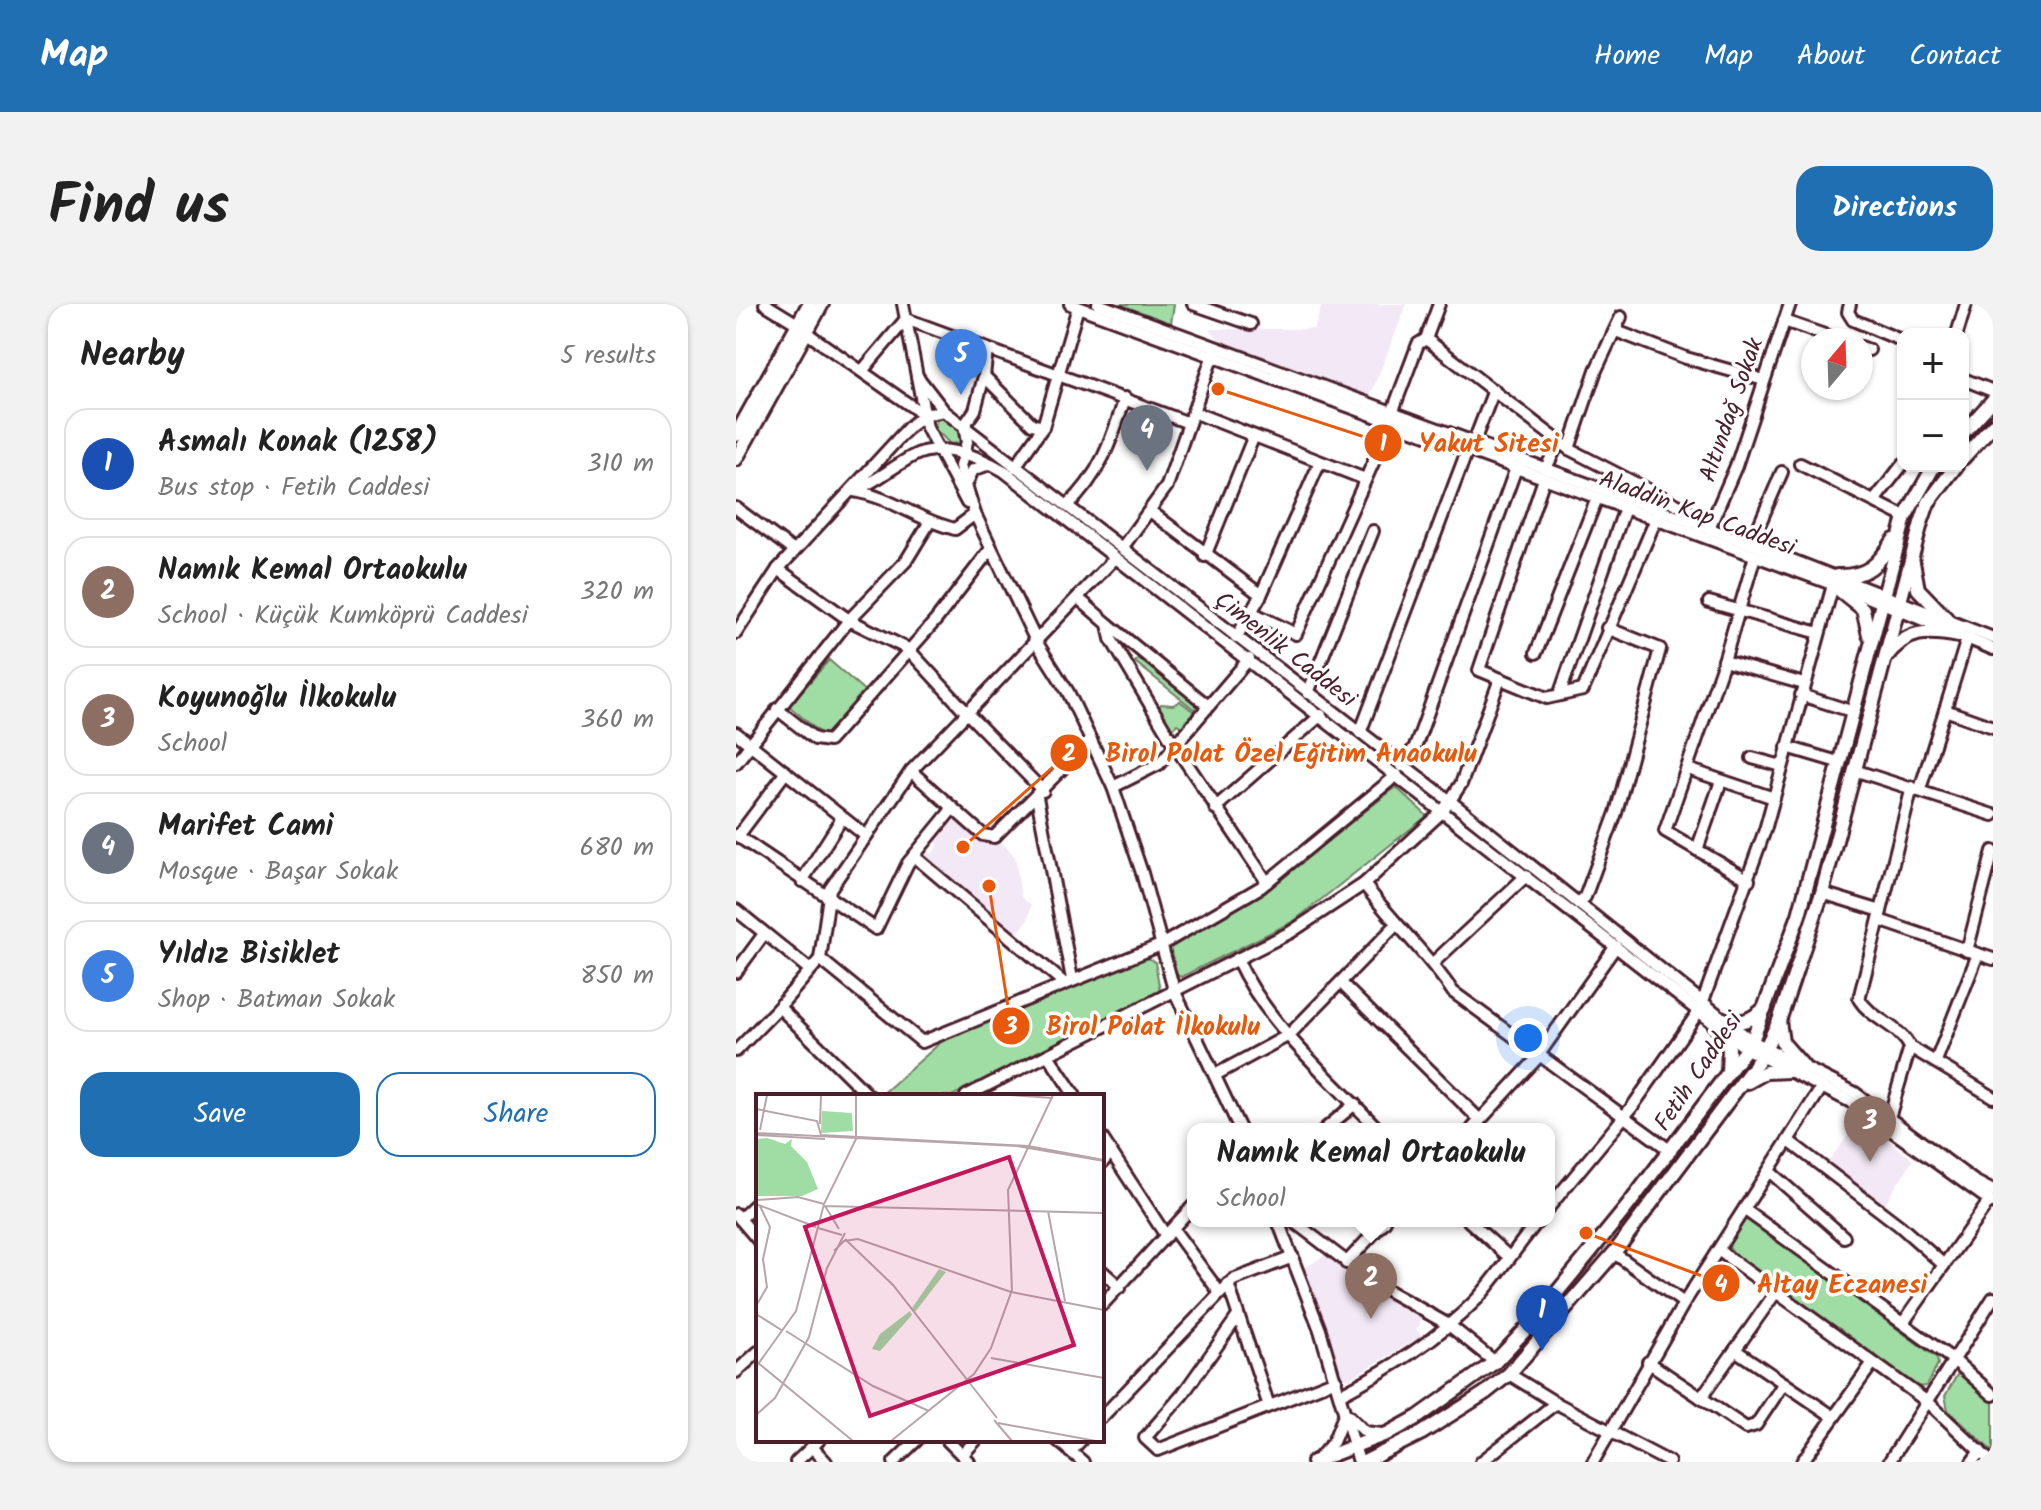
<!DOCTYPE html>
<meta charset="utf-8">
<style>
:root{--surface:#fff;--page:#f2f2f2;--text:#222;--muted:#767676;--line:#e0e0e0;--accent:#1f6fb2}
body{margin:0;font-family:Kalam,sans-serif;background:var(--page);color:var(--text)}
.controls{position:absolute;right:24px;top:24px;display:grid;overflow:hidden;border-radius:16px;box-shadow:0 2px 6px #0004}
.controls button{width:72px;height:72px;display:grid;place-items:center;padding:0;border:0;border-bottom:2px solid var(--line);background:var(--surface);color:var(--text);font:40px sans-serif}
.compass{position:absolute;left:1065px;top:24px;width:72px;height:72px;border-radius:50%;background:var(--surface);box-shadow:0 2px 6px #0004;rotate:19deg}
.you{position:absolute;left:792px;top:734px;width:28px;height:28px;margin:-20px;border:6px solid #fff;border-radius:50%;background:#1a73e8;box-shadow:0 0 0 12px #1a73e833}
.badge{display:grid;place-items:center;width:52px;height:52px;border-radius:50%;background:var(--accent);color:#fff;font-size:26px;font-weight:700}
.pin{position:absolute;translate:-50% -66px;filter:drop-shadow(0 2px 4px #0008)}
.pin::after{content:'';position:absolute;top:42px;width:28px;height:24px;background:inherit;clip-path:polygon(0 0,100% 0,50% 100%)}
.popup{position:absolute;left:451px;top:819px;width:368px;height:104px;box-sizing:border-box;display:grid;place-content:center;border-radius:16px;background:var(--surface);filter:drop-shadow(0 2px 6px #0005);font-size:26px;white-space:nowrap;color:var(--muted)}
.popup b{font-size:30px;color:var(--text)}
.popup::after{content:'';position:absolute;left:50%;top:100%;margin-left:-16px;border:16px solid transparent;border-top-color:var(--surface)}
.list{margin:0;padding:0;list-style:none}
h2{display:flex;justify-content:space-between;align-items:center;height:104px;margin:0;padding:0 32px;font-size:34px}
h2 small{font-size:26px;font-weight:400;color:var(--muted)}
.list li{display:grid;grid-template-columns:52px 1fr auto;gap:24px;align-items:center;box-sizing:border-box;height:112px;margin:0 16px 16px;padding:0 16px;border:2px solid var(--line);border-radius:24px}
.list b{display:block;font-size:30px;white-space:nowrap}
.list p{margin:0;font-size:26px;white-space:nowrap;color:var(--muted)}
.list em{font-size:26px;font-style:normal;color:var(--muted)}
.actions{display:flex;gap:16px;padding:24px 32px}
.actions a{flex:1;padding:18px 0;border:2px solid var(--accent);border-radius:24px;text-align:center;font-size:28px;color:var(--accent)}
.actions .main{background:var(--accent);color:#fff}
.map{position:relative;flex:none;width:1257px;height:1158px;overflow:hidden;border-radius:24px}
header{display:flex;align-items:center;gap:48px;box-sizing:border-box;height:112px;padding:0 40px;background:var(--accent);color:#fff}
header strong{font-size:38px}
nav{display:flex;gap:44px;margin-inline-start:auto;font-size:28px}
.intro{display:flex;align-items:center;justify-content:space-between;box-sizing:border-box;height:192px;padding:0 48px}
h1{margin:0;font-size:56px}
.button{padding:20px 36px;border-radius:24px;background:var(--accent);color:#fff;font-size:28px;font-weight:700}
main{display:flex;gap:48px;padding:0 48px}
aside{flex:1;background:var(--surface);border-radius:24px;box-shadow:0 2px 6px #0004}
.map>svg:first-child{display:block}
</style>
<header>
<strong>Map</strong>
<nav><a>Home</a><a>Map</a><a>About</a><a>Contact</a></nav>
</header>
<div class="intro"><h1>Find us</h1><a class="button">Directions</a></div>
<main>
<aside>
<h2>Nearby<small>5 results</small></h2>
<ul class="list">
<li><span class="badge" style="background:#1a4fb4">1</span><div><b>Asmalı Konak (1258)</b><p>Bus stop · Fetih Caddesi</p></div><em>310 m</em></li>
<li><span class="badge" style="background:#8d6e63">2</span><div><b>Namık Kemal Ortaokulu</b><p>School · Küçük Kumköprü Caddesi</p></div><em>320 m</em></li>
<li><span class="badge" style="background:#8d6e63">3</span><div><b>Koyunoğlu İlkokulu</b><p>School</p></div><em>360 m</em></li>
<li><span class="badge" style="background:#6b7280">4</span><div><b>Marifet Cami</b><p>Mosque · Başar Sokak</p></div><em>680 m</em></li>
<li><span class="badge" style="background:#3f7fe0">5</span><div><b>Yıldız Bisiklet</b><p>Shop · Batman Sokak</p></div><em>850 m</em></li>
</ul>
<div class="actions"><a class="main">Save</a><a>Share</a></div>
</aside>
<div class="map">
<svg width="1257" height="1158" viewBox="0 0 1257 1158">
<rect width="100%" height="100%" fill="#fff"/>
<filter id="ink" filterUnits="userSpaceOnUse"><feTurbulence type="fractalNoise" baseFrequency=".0125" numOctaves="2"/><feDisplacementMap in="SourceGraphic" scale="16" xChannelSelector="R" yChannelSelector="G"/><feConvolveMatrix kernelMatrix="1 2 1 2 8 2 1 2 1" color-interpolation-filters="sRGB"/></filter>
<g filter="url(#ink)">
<!-- built -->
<g fill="#f3e8f5">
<path d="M586 0H671L633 95 487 40 474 25H578Z"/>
<path d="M217 517 231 522 251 539 264 537 279 552 285 593 295 601 292 616 281 630 189 554 190 547 195 551 203 541 199 537Z"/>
<path d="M1125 815 1177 856 1147 902 1091 859Z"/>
<path d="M592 949 684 1010V1021L680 1025 686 1032 613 1075 607 1073 567 965Z"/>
</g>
<!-- green -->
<g fill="#9fdda5" stroke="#747e68" stroke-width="2">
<path d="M364 0H435L438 1 435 19 400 13Z"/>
<path d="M205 114 218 120 225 133 223 139 214 140 199 125 200 117Z"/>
<path d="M404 352 461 397 459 406 399 358Z"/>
<path d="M93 356 129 387 89 433 53 402Z"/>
<path d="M444 397 458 408 446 423 441 420 434 428 421 406 425 400 437 401Z"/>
<path d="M660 483 691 512 558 617 445 673 440 671 433 645 528 587Z"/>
<path d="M407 651 419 658 424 687 216 792H144L213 731Z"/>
<path d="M1010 914 1201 1054 1202 1060 1190 1082 1179 1083 998 951 993 942 998 928Z"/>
<path d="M1226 1070 1257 1098V1148L1212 1106 1209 1092 1221 1071Z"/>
</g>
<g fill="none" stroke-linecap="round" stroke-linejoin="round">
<!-- minor casing -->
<g stroke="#4a1f2b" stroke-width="16">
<g id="minor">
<path d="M29 0 60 19"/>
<path d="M167 0 191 124 231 199"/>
<path d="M334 0 1134 294 1257 345"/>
<path d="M362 0 1015 240 1257 334"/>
<path d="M457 0 515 20"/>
<path d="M1114 0 1112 8 1117 16 1167 37"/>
<path d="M1048 17 1103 36"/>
<path d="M68 27 188 111"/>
<path d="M880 27 950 54 1028 76"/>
<path d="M1221 30 1230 0"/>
<path d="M690 35 833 145 975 218"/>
<path d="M1125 43 1133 46"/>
<path d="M126 67 170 15 453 119"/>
<path d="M181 72 208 107 714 497 995 721 1016 737 1119 789 1238 877 1257 887"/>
<path d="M248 72 251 45"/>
<path d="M1227 75 1257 87"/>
<path d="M457 108 629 175"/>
<path d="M656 109 682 40 690 35 703 0"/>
<path d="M307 123 296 120 248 72 239 106 228 122 231 138 224 162 239 210 301 339 332 388 377 483 406 569 438 686 504 825"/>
<path d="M737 140 758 86"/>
<path d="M833 145 860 66 885 13"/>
<path d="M1064 160 1169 213"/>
<path d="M279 163 307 123 342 3"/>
<path d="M810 164 823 138"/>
<path d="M808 175 743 366 811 394 847 386 920 215"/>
<path d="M230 181 237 166 253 160"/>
<path d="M117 187C141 178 156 163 177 152 204 137 245 153 268 167L1011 745 1117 799 1257 899"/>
<path d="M118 187C155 193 183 217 219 225L239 210"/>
<path d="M1138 197 1167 160"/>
<path d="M331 202C364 172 376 135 389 94"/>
<path d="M0 204 58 247"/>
<path d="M414 207 525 291"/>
<path d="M973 224 1000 162 1054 0"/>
<path d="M1015 240 1046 168"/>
<path d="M386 244 431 182 478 48"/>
<path d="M469 252 517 134"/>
<path d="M42 265 113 316 172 345 231 409 175 467 94 585 84 655 186 738 425 641 525 583 661 471"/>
<path d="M342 294 372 320 375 335 437 439 531 578"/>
<path d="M973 298 1083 329"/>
<path d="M515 308 560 330 655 119"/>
<path d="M372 320 471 401"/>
<path d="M0 329 42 265 173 123 188 111 208 107"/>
<path d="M500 334 525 291 584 158"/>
<path d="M800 349 861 194"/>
<path d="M988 357 1068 380"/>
<path d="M572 389 637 227"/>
<path d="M824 389 889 204"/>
<path d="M1065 391 1115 407"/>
<path d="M41 405 79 435 93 437 200 316 254 246"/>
<path d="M1209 406 1231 335"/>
<path d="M0 429 130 532"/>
<path d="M624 429 731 147"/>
<path d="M1051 443 1102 458"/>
<path d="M1016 454 1046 462"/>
<path d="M0 459 113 316 170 257 193 219"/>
<path d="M666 462 680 441 780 164"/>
<path d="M952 465 1038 494"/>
<path d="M1118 466 1257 511"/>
<path d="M175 467 247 531 258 533 355 436"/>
<path d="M377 483 423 460 513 355"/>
<path d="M1176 483 1123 695C1136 716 1163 721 1174 743L1257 793"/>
<path d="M1184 485 1209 406 1257 423"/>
<path d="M307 487 231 409 379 254"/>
<path d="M301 493 336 675"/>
<path d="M479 504 585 411"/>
<path d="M0 531 140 625 172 559 217 504"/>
<path d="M2 532 50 468"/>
<path d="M961 546 985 477"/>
<path d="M178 552 328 679"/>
<path d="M1013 576 929 527 988 357 1019 252"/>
<path d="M66 577 106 514"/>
<path d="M628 580C656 618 691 649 717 688L935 847"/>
<path d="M1086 589 1145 607"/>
<path d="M842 599 849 593 880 509 924 345 871 324"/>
<path d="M0 606 73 665"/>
<path d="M1143 616 1257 655"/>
<path d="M1231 647 1257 547"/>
<path d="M501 655C531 721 593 773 642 825"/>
<path d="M697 659 790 572"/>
<path d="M0 668 28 630"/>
<path d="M605 679 744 816"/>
<path d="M967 697 1029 526 1097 281"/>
<path d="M43 703 133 792"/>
<path d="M0 747 43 703 84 655"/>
<path d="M804 749 880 642"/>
<path d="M312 751 339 792"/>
<path d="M1200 757 1242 650"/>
<path d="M479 771 553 731 659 622"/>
<path d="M230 792 555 628 628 580 707 507 725 480 764 375"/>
<path d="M1153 814 1174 743"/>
<path d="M589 825 619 800"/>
<path d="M736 825 805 750"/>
<path d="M366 834 430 932"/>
<path d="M1054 838 1164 922 1208 961"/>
<path d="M366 859 375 848"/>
<path d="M1034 868 1108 933"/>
<path d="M813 903 896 803 963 707"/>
<path d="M1009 906 1219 1057 1257 1091"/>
<path d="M0 910 22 936"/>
<path d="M4 915 22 898"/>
<path d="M542 917 584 1026 623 1158"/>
<path d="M557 917 640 980 713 1021 759 1058"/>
<path d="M733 917 773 953"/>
<path d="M437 925 484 989"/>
<path d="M982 946 1193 1099 1255 1158"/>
<path d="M878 949 948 999"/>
<path d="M610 959 649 917"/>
<path d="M366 967 384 983"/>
<path d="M492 980 533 1102"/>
<path d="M366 1001 457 902"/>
<path d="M502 1012 447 1090 409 1134 422 1146 600 1076"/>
<path d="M1167 1019 1254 896"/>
<path d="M999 1046 1098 1113"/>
<path d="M912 1058 1010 1124 1020 1121 1048 1079"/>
<path d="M0 1068 22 1048"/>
<path d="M773 1070 820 1099 933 1158"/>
<path d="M605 1090C655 1064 701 1036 741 995 763 971 781 942 802 917"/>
<path d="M965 1094 1040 988"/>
<path d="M613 1112 629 1128 646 1130"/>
<path d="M366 1113 497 976 557 953"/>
<path d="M83 1136 76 1143 90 1158"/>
<path d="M211 1136 233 1158"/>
<path d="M321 1136 347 1158"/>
<path d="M334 1148 345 1136"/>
<path d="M226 1151 240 1136"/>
<path d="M584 1153 597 1138 609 1109"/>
<path d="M60 1158 76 1143"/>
<path d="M158 1158 181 1136"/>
<path d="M745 1158 820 1099"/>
<path d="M857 1158 948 999 1086 783"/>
<path d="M1066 1158 1136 1060"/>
<path d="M1153 1158 1257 994"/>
<path d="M1236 1158 1244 1147"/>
</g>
</g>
<!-- major casing -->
<g stroke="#4a1f2b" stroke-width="18">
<g id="major">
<path d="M1227 129 1257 96"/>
<path d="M0 131 73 0"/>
<path d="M1227 154 1257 121"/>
<path d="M0 155 86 0"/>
<path d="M1176 253 1182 285 1210 314"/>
<path d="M1101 272C1131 273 1142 261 1158 236"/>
<path d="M1097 281 1127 305 1133 331"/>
<path d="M1150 353C1171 325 1192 326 1223 332"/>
<path d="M987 715C1006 721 1015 716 1029 704"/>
<path d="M1043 717 1046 738 1067 762"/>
<path d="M978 719 993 744 992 767"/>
<path d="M1012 778 1030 768 1053 767"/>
<path d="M577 1158 653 1129 682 1113 759 1058 795 1020 891 903 1016 737 1063 611 1169 213 1198 162"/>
<path d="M628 1158 686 1129 749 1089 773 1070 878 949 1025 753 1043 717 1086 589 1185 219 1192 199 1220 162"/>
</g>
</g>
<!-- minor -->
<use href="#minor" stroke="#fff" stroke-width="10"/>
<!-- major -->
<use href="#major" stroke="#fff" stroke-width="12"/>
</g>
</g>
<g text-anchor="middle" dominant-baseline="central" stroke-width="7" stroke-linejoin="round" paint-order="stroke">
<!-- street labels -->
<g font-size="24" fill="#4a1f2b" stroke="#fff">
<text transform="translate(996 106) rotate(-71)">Altındağ Sokak</text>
<text transform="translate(961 210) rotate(20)">Aladdin Kap Caddesi</text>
<text transform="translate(549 346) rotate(38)">Çimenlik Caddesi</text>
<text transform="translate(963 768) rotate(-56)">Fetih Caddesi</text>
</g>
</g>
<!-- overview -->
<g transform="translate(20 790)">
<rect width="348" height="348" fill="#fff"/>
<path d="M66 17 96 19 97 37 65 39ZM11 44 29 50 36 45 35 52 51 68 62 95 46 102H0V45ZM183 175 190 178 159 218 156 214ZM154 217 156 221 124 257 116 255 124 240Z" fill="#9fdda5"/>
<path fill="none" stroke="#b7a5aa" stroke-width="2" d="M254 1 297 4M0 15 61 27 65 41 272 52 348 66M64 30 65 1M4 36 11 1M0 39 261 52 348 67M0 41 69 45M2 106 42 103 68 110M0 110 60 133M67 112 348 119M69 112 83 135M292 117 309 207M62 134 86 141M89 145 137 191 241 324M78 157 88 147 102 145 255 198 348 216M0 212 11 193 7 165 14 133 4 112M0 220 27 237M30 237 117 292 173 317M235 264 348 284M1 268 97 347M0 273 40 217 68 110 100 45V1M0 321 19 304 53 243 71 174 89 139M238 326 256 347M242 329 340 347M135 347 218 280 235 254 256 196 252 96 297 1"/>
<path fill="#c2185b" fill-opacity="0.15" stroke="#c2185b" stroke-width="4" d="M253 63 318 251 114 322 49 133Z"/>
<rect width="348" height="348" fill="none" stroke="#4a1f2b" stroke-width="4"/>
</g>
<!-- callouts -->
<path fill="none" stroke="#e8590c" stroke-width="3" d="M482 85L647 139M227 543L333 449M253 582L275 722M850 929L985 979"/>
<g fill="#e8590c" stroke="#fff" stroke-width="3">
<circle cx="482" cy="85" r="8"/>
<circle cx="227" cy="543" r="8"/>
<circle cx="253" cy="582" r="8"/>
<circle cx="850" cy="929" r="8"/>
<circle cx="647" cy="139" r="20"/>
<circle cx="333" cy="449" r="20"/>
<circle cx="275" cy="722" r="20"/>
<circle cx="985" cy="979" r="20"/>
</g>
<g font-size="24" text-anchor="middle" font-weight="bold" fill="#fff">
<text x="647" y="147">1</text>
<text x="333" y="457">2</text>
<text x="275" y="730">3</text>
<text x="985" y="988">4</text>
</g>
<g font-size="26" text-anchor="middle" font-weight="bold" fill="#e8590c" stroke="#fff" stroke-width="7" stroke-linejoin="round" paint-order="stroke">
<text x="753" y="148">Yakut Sitesi</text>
<text x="555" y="458">Birol Polat Özel Eğitim Anaokulu</text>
<text x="417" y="731">Birol Polat İlkokulu</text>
<text x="1106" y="989">Altay Eczanesi</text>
</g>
</svg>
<div class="controls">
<button>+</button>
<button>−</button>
</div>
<svg class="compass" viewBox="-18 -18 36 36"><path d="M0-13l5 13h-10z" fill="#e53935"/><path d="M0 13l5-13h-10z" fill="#767676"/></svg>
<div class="you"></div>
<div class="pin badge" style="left:806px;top:1047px;background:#1a4fb4">1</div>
<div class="pin badge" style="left:635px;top:1015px;background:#8d6e63">2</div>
<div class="popup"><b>Namık Kemal Ortaokulu</b>School</div>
<div class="pin badge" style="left:1134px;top:858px;background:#8d6e63">3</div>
<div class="pin badge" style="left:411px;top:167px;background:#6b7280">4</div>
<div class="pin badge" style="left:225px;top:91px;background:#3f7fe0">5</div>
</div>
</main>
